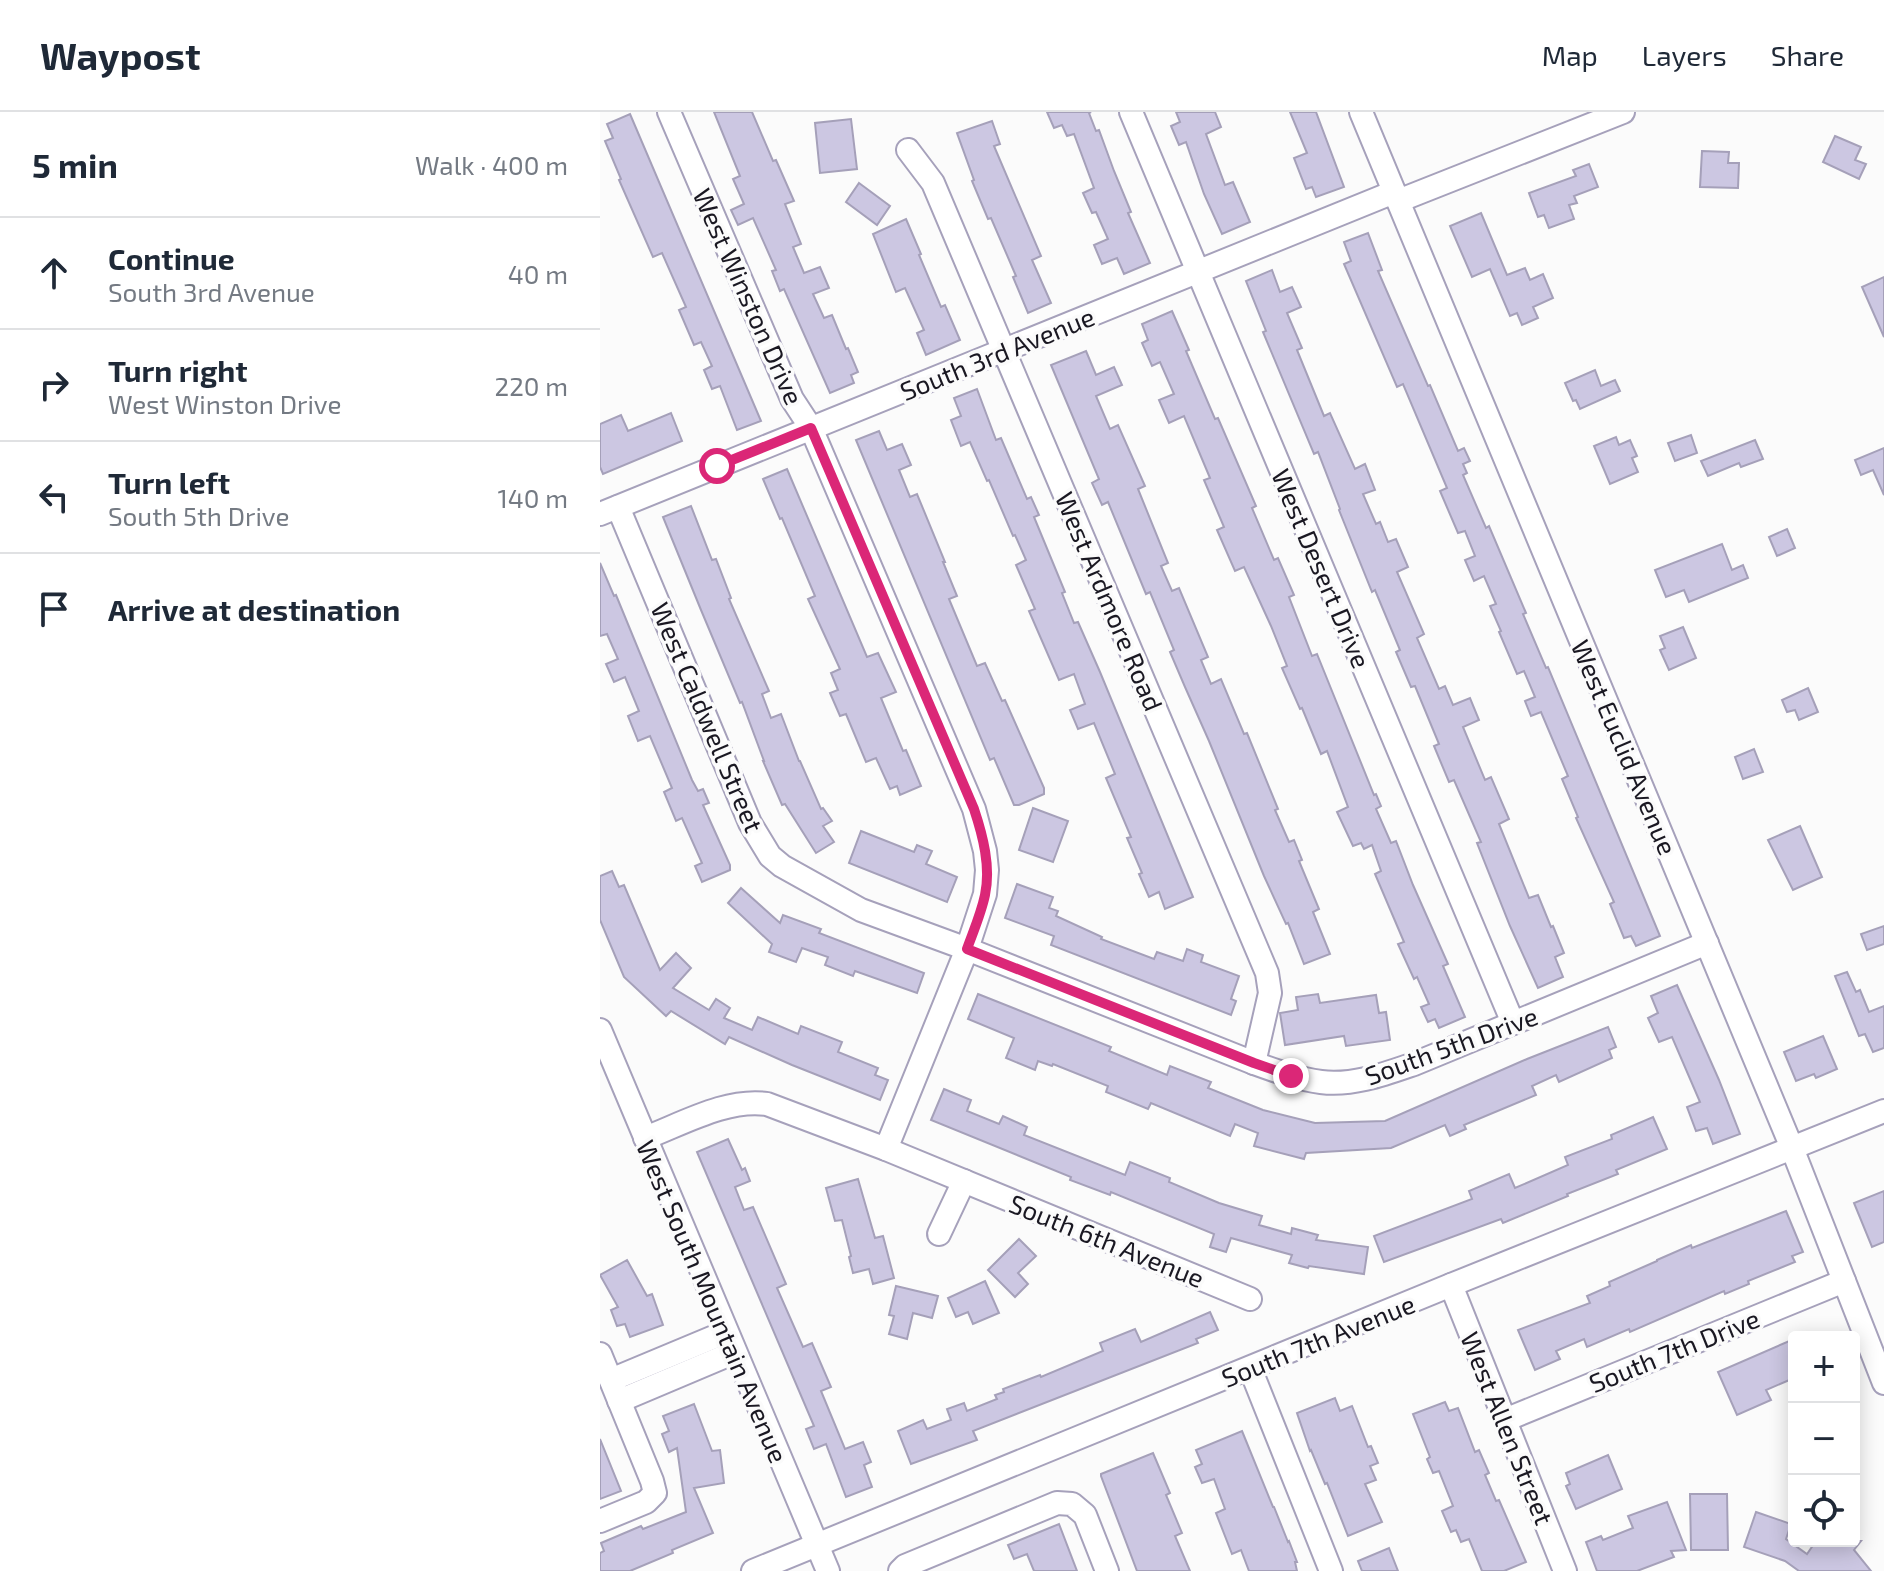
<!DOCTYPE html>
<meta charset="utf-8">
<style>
:root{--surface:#fff;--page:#f6f6f7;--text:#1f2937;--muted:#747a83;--line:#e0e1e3}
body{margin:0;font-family:"Exo 2",sans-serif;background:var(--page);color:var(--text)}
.controls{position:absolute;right:24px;bottom:24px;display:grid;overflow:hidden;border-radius:8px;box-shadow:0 4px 20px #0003}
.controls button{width:72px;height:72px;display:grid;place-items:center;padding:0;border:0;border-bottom:2px solid var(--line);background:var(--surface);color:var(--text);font:40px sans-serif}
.stop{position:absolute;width:24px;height:24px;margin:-18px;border:6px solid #db2777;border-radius:50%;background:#fff}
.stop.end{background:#db2777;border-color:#fff;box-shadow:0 2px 8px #0008}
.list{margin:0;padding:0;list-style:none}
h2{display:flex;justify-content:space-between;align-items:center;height:104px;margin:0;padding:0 32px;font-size:34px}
h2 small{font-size:26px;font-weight:400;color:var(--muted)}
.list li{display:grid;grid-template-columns:52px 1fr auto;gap:24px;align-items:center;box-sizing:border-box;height:112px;padding:0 32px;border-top:2px solid var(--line)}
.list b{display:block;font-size:30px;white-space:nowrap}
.list p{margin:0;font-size:26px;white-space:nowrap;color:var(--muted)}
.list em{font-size:26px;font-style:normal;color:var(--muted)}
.icon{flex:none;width:44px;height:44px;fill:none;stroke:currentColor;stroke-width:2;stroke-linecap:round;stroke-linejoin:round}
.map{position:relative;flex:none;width:1284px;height:1459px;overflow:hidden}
header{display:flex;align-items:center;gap:48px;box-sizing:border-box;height:112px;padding:0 40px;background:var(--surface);border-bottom:2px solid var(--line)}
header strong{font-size:38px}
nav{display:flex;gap:44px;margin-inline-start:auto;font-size:28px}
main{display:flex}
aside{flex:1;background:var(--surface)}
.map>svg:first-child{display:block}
</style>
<header>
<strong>Waypost</strong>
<nav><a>Map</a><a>Layers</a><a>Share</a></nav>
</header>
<main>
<aside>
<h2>5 min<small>Walk · 400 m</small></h2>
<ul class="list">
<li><svg class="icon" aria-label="ahead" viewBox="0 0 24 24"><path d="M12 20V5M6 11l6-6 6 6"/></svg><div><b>Continue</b><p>South 3rd Avenue</p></div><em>40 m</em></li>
<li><svg class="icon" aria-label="right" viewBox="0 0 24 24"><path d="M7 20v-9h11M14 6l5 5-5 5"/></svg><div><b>Turn right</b><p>West Winston Drive</p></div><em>220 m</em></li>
<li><svg class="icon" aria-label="left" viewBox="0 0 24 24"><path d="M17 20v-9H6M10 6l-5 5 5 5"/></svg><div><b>Turn left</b><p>South 5th Drive</p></div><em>140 m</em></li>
<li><svg class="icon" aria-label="arrive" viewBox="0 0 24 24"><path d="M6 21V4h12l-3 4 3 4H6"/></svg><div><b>Arrive at destination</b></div></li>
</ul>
</aside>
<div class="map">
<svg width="1284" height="1459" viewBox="0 0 1284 1459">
<rect width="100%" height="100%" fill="#fbfbfb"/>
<!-- building -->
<g fill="#ccc7e2" stroke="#a5a0b9" stroke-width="2">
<path d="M114 0H152L173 49 176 48 194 89 185 92 201 132 193 135 204 161 220 155 229 176 213 182 224 206 232 203 246 237 248 236 258 260 251 263 254 271 230 281 184 177 180 179 172 159 176 158 153 106 138 113 131 98 144 92 133 67 140 64Z"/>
<path d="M447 0H491L489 1 496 19 499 18 514 59 531 100 528 101 550 151 524 162 517 146 502 152 494 133 508 127 496 100 492 101 483 81 494 76 474 22 467 24 462 13 454 16Z"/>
<path d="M576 0H615L621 15 606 22 625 73 633 70 650 110 622 122 604 82 586 30 579 33 571 14 580 10Z"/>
<path d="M690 0H716L744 75 716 85 712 75 706 77 694 46 707 41Z"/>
<path d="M30 2 161 309 137 318 120 274 112 277 104 258 112 254 101 230 94 233 79 198 86 195 62 141 53 145 19 68 21 67 5 29 13 26 7 12Z"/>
<path d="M251 7 257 57 220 61 215 11Z"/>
<path d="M392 9 400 32 394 34 441 144 432 148 451 191 428 201 413 165 416 164 391 106 388 107 372 69 374 68 357 21Z"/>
<path d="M1235 24 1261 35 1255 48 1266 52 1259 67 1223 50Z"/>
<path d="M1102 39 1129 40 1128 51H1139L1138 76 1100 75Z"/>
<path d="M989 52 998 75 974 84 977 91 969 93 974 107 949 116 944 103 938 105 929 81 976 64 973 58Z"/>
<path d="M259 71 290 94 277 113 246 90Z"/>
<path d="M881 101 907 163 925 156 930 168 943 162 953 186 933 195 938 206 922 213 917 201 910 204 890 157 872 165 850 114Z"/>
<path d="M306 107 321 142 319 143 341 195 345 193 360 228 326 243 317 221 324 218 305 176 296 180 273 122Z"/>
<path d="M768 121 782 158 778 159 828 274 830 273 858 339 864 336 870 349 863 352 867 361 863 363 886 416 889 414 926 501 923 502 946 556 948 555 1060 824 1036 834 1031 824 1024 826 1010 792 1014 790 976 706 978 705 962 667 968 664 941 600 931 604 925 589 935 585 924 559 917 562 899 520 901 519 890 494 896 492 884 464 874 469 865 448 875 444 865 419 858 421 840 379 847 376 803 272 797 275 744 152 751 149 744 130Z"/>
<path d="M672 158 680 180 692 175 701 195 687 201 702 236 697 238 724 304 730 301 755 357 765 352 775 378 763 382 776 412 780 410 788 430 796 427 808 455 797 460 824 522 817 526 839 577 845 574 853 593 870 586 879 608 863 615 885 668 891 665 909 707 899 712 929 786 938 783 951 815 953 814 964 841 955 845 963 865 938 876 910 814 877 731 881 730 854 668 849 670 834 634 839 632 815 574 811 575 796 540 800 538 775 478 772 480 739 398 740 397 718 340 714 342 663 220 666 219 646 169Z"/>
<path d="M1284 165V225L1262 175Z"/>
<path d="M572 199 589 238 586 239 615 307 618 306 656 394 652 396 674 448 678 446 694 483 689 485 712 544 717 542 774 683 776 682 781 694 776 697 791 731 796 729 813 773 848 852 843 854 865 905 839 916 835 907 828 910 821 895 829 892 817 865 814 867 798 832 804 830 775 762 781 759 772 733 764 737 761 731 753 734 737 700 748 695 727 639 721 642 702 596 700 597 682 556 687 554 671 514 644 455 635 459 617 418 624 415 604 368 610 366 584 304 569 311 559 288 574 282 560 250 552 254 542 231 548 228 542 212Z"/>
<path d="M486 239 496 263 514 255 522 273 496 284 510 317 518 313 545 374 538 377 568 451 561 454 572 479 579 476 608 545 601 548 611 572 621 567 644 622 647 621 678 697 675 698 689 730 694 728 702 748 699 749 719 797 713 800 730 842 704 852 688 811 686 812 664 764 609 629 585 575 570 540 574 538 550 480 546 482 508 390 502 393 492 371 499 367 451 253Z"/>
<path d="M995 258 1001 274 1015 268 1020 279 980 297 976 288 973 289 965 271Z"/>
<path d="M377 277 396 328 401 326 427 387 431 385 439 403 434 405 465 480 462 481 474 511 478 510 500 560 593 785 565 797 559 780 549 785 539 762 542 761 527 726 531 725 506 666 515 662 494 611 478 617 470 598 485 592 474 562 459 568 429 499 435 497 416 453 426 448 415 423 413 424 389 368 387 369 370 330 361 334 351 308 361 304 354 286Z"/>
<path d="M71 301 82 329 3 362 0 355V312L21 303 28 319Z"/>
<path d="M279 319 287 338 302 332 311 353 299 358 310 385 317 382 345 450H343L357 484 349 487 377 554 385 551 402 589 405 588 444 676V682L419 693H414L394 646 390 648 256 328Z"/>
<path d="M1091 323 1097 341 1075 349 1068 331Z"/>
<path d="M1016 325 1019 333 1030 328 1037 344 1032 346 1038 360 1010 372 994 334Z"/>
<path d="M1155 328 1163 347 1141 355 1139 351 1108 364 1101 349Z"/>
<path d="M1284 336V383L1273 358 1261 363 1255 348Z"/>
<path d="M187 357 267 545 278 541 296 580 281 586 303 639 306 638 321 674 300 683 297 674 290 677 276 646 266 650 246 602 240 604 230 581 238 578 231 561 240 557 208 487 215 484 182 406 180 407 163 367Z"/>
<path d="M91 394 112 448 116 447 131 486 129 487 169 579 162 582 171 606 181 602 199 649H200L221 697 223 696 232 709 223 714 234 730 216 741 185 692 182 693 163 649H164L142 590 140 591 101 498 63 405Z"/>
<path d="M1187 417 1195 436 1177 444 1169 425Z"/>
<path d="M1122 432 1132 458 1143 453 1148 466 1089 490 1084 478 1066 485 1055 458Z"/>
<path d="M0 451 14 484 16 483 92 668 98 679 103 677 109 691 103 693 130 753V758L102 770 95 754 102 751 82 706 76 709 64 680 72 676 50 624 38 629 28 604 39 599 25 565 14 570 6 552 18 547 7 522 0 524Z"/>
<path d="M1083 515 1096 546 1069 558 1060 538 1065 536 1060 524Z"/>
<path d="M1208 576 1218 600 1199 608 1195 598 1187 600 1182 588Z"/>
<path d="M1154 637 1163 660 1143 667 1135 645Z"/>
<path d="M433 696 468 709 453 750 419 738Z"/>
<path d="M1200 714 1222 765 1193 778 1168 728Z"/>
<path d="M261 719 314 740 317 733 332 739 326 752 357 765 347 790 249 751Z"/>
<path d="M12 759 19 775 24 773 60 858 76 841 91 856 73 876 109 898 116 887 130 896 124 906 152 918 158 905 198 922 201 914 242 930 238 940 278 956 275 963 288 968 280 988 192 953 129 925 125 932 71 899 66 904 24 865 0 808V764Z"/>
<path d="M417 772 453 785 449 796 458 799 456 804 502 825 501 827 554 847 557 840 583 849 587 837 603 843 601 850 639 864 631 887 636 889 631 903 451 833 454 824 405 806Z"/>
<path d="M141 776 180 811 183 803 221 817 219 821 324 861 317 881 255 859 253 864 225 853 228 845 202 836 196 850 169 840 172 832 128 791Z"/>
<path d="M1284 814V832L1267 838 1261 822Z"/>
<path d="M1247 860 1256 880 1260 878 1269 900 1284 894V936L1273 940 1265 922 1259 924 1235 864Z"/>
<path d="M1077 873 1119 968 1140 1022 1113 1032 1107 1016 1096 1019 1087 995 1100 990 1072 925 1059 930 1048 906 1058 901 1051 884Z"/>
<path d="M378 882 511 935 509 939 567 963 570 954 611 970 608 976 663 998 715 1011 785 1009 927 947 1008 915 1016 935 1009 938 1012 946 959 970 956 963 932 974 936 983 864 1013 866 1017 850 1024 845 1013 791 1036 706 1041 704 1047 654 1034 658 1021 635 1012 630 1024 551 991 548 997 506 980 508 974 453 952 452 954 438 949 435 958 406 946 414 926 368 907Z"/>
<path d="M718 882 720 891 776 883 779 901 786 900 790 928 746 934 744 924 685 933 680 901 698 898 696 885Z"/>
<path d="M1223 924 1237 957 1216 966 1214 962 1196 969 1184 940Z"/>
<path d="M344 977 371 988 367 999 399 1012 403 1004 427 1015 424 1023 525 1063 530 1050 570 1066 569 1070 619 1091 662 1104 659 1113 691 1122 692 1116 718 1123 716 1128 768 1135 764 1162 709 1154 708 1156 689 1151 692 1143 631 1126 626 1140 610 1135 614 1122 511 1080 510 1083 470 1068 471 1065 331 1008Z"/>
<path d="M1053 1005 1067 1037 1016 1058 1018 1062 967 1082 968 1084 903 1111 901 1107 784 1150 774 1124 872 1087 869 1079 909 1062 915 1076 968 1053 965 1045 1012 1027 1011 1023Z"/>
<path d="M128 1027 142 1058 145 1056 150 1069 135 1075 144 1098 153 1095 186 1172 177 1176 203 1235 212 1231 231 1275 221 1279 245 1337 263 1330 271 1350 264 1353 272 1375 246 1385 226 1332 214 1337 206 1317 214 1314 97 1040Z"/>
<path d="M258 1067 275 1126 283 1124 294 1166 273 1172 269 1157 253 1161 249 1145 251 1144 242 1108 235 1109 226 1076Z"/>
<path d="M1284 1079V1130L1272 1135 1254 1091Z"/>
<path d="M1186 1099 1203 1140 1192 1144 1195 1150 1148 1169 1149 1172 1125 1182 1124 1179 1030 1220 1029 1217 987 1235 984 1227 956 1239 960 1247 935 1258 918 1218 990 1191 987 1184 1010 1174 1009 1170 1057 1149V1148L1091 1133 1092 1136Z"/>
<path d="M419 1127 436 1144 418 1161 428 1172 415 1185 388 1158Z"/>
<path d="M27 1148 47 1184 52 1182 63 1213 30 1225 25 1212 17 1214 11 1198 18 1195 0 1163Z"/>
<path d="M385 1169 399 1201 373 1212 368 1200 356 1205 348 1186Z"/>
<path d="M296 1174 338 1184 332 1206 313 1201 307 1227 289 1222 294 1204 289 1203Z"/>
<path d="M610 1200 618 1218 596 1227 598 1231 373 1319 377 1328 311 1352 298 1319 323 1308 327 1317 351 1308 347 1297 364 1291 367 1299 397 1287 395 1283 404 1280 403 1277 440 1263 441 1265 503 1239 500 1231 535 1217 541 1230Z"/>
<path d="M1194 1227V1266L1166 1278 1171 1288 1137 1303 1118 1260Z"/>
<path d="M735 1286 740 1299 752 1294 768 1335 771 1334 778 1351 770 1354 776 1368 765 1372 782 1410 748 1424 727 1371 725 1372 711 1338 710 1339 697 1301Z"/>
<path d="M845 1290 849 1299 858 1296 875 1340 879 1338 889 1361 885 1363 896 1389 899 1388 926 1450 904 1459H882L869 1427 861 1430 856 1418 851 1420 842 1399 853 1394 839 1359 833 1361 827 1347 830 1345 813 1302Z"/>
<path d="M94 1292 112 1339 120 1338 124 1371 94 1376 113 1421 72 1438 73 1441 30 1459H0V1441L4 1439 1 1431 41 1414 43 1417 86 1400 77 1336 69 1340 62 1322 69 1319 63 1304Z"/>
<path d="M642 1319 673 1395H674L688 1430 689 1429 697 1450H695L697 1459H649L641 1438 632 1442 616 1401 625 1397 614 1367 602 1371 595 1355 602 1352 596 1338Z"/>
<path d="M0 1327 21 1379 0 1387Z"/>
<path d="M553 1341 570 1381 566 1383 582 1421 575 1424 590 1459H537L501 1364V1362Z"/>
<path d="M1008 1343 1022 1377 976 1397 966 1374 970 1372 966 1361Z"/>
<path d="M1090 1382H1127L1128 1438H1091Z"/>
<path d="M1067 1390 1086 1438 1071 1439 1074 1445 1037 1459H997L986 1430 1001 1424 1003 1428 1033 1416 1028 1404Z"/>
<path d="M1156 1400 1191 1412 1186 1427 1207 1442 1216 1429H1261L1254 1438 1271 1459H1199L1185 1449 1144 1435Z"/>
<path d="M459 1412 477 1459H434L427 1442 414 1447 408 1433Z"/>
<path d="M789 1436 798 1459H762L758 1449Z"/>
</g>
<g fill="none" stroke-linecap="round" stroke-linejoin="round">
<!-- minor casing -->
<g stroke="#a6a1bb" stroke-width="26">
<g id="minor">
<path d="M69 0 192 287 211 316 374 697 385 739 387 758 385 782 367 837 286 1037"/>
<path d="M531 0 913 911"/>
<path d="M761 0 1192 1036 1284 1271"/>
<path d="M308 38 333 71 667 861 670 881 654 951"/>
<path d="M798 89 1023 0"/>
<path d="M18 395 150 711 170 744 182 754 261 798 367 837 654 951C676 959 698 967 721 970 753 974 785 962 814 952L1107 831"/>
<path d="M0 402 794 80"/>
<path d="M0 918 228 1459"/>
<path d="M45 1026C82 1012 127 986 167 992L286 1037 650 1187"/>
<path d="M339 1122 364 1069"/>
<path d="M851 1173 965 1459"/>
<path d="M0 1242 52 1369 55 1381 46 1390 0 1409"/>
<path d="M650 1256 731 1459"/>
<path d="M11 1268 126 1220"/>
<path d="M19 1289 135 1240"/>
<path d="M905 1308 1244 1169"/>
<path d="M153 1459 851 1173 1284 999"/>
<path d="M300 1459 305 1454 457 1391 472 1392 485 1403 507 1459"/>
</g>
</g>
<!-- minor -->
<use href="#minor" stroke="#fff" stroke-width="22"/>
</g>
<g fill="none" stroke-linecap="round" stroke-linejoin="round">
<!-- route -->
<path stroke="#db2777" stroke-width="10" d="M117 354 211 316 374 697C383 724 391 755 385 783 381 802 373 820 367 837L654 951 691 964"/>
</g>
<g text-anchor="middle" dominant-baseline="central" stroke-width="7" stroke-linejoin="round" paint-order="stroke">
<!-- street labels -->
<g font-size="26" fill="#1a1822" stroke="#fbfbfb">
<text transform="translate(149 184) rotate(66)">West Winston Drive</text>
<text transform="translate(397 241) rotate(-22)">South 3rd Avenue</text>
<text transform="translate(722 456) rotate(67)">West Desert Drive</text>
<text transform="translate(510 489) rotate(67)">West Ardmore Road</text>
<text transform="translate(108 605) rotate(67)">West Caldwell Street</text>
<text transform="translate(1025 635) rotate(67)">West Euclid Avenue</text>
<text transform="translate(851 933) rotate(-20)">South 5th Drive</text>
<text transform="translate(507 1128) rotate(22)">South 6th Avenue</text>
<text transform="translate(113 1189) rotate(67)">West South Mountain Avenue</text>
<text transform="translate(718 1228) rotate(-22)">South 7th Avenue</text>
<text transform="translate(1074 1238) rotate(-22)">South 7th Drive</text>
<text transform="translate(908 1316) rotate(68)">West Allen Street</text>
</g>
</g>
</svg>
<div class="controls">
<button>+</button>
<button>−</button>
<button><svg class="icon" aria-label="locate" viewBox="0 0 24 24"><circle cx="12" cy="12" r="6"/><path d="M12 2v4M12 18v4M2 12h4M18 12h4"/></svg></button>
</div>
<div class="stop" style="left:117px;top:354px"></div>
<div class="stop end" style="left:691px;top:964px"></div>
</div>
</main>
